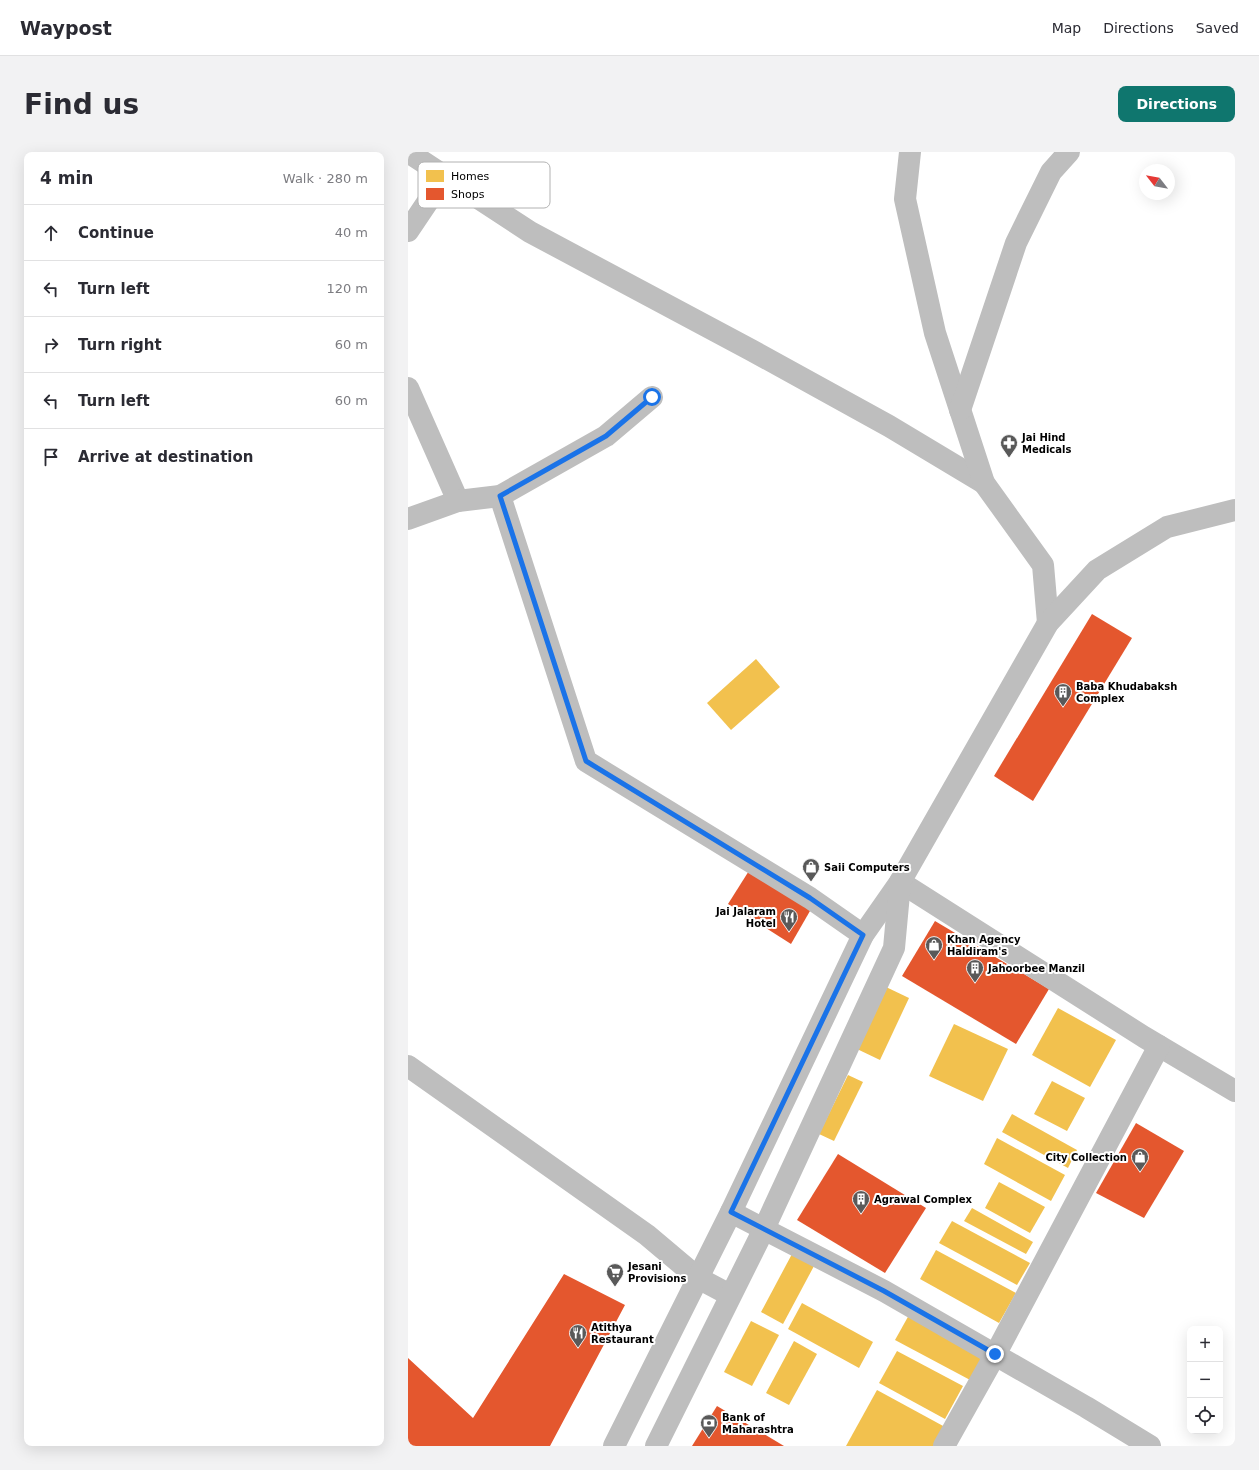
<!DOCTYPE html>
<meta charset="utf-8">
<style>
:root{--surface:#fff;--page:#f2f2f3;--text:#2b2b33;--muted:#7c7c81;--line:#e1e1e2;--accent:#0f766e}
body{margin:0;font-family:"DejaVu Sans",sans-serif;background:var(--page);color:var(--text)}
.controls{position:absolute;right:12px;bottom:12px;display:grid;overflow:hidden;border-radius:8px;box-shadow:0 4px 16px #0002}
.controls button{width:36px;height:36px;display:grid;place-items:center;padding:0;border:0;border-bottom:1px solid var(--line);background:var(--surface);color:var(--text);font:20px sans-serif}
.compass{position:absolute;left:731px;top:12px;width:36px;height:36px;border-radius:50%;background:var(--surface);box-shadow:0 4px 16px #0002;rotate:301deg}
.stop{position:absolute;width:12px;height:12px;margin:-9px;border:3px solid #1a73e8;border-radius:50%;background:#fff}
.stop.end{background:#1a73e8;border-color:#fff;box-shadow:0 1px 4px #0008}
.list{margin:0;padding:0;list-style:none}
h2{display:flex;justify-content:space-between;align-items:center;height:52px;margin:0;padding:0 16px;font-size:17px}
h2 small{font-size:13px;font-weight:400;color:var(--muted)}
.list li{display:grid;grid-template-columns:26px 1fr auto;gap:12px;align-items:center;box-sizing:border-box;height:56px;padding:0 16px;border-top:1px solid var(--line)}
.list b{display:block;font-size:15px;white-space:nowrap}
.list em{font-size:13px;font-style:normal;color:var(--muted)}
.icon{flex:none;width:22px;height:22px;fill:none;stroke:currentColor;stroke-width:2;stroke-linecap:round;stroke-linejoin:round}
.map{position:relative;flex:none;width:827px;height:1294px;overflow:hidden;border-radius:8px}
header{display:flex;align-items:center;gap:24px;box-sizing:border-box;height:56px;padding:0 20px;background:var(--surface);border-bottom:1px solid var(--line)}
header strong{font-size:19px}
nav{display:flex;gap:22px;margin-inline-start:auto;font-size:14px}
.intro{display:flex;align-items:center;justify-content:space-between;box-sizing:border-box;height:96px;padding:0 24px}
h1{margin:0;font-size:28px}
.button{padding:10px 18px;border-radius:8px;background:var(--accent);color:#fff;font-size:14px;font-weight:700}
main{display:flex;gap:24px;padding:0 24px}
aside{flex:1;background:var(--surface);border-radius:8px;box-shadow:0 4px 16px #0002}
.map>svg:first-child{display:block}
</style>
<header>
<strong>Waypost</strong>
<nav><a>Map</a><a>Directions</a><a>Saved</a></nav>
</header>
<div class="intro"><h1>Find us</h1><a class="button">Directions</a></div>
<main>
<aside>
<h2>4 min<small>Walk · 280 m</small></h2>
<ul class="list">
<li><svg class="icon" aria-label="ahead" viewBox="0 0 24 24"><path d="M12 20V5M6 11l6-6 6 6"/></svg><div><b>Continue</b></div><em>40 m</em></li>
<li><svg class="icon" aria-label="left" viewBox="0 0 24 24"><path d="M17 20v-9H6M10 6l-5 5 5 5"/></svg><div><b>Turn left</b></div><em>120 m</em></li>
<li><svg class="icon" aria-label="right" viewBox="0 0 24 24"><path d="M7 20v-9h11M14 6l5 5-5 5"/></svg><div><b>Turn right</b></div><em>60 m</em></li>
<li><svg class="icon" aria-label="left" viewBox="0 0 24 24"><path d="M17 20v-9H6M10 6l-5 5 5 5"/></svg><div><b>Turn left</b></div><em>60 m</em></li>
<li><svg class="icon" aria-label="arrive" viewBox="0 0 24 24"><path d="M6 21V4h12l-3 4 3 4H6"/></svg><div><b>Arrive at destination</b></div></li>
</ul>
</aside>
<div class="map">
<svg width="827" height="1294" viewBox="0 0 827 1294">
<rect width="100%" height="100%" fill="#fff"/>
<!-- homes -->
<g fill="#f2c14e">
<path d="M348 507 372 535 323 578 299 551Z"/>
<path d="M478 835 501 846 472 908 449 897Z"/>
<path d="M650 856 708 888 682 935 624 903Z"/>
<path d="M546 872 600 897 575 949 521 924Z"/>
<path d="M440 923 455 930 426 989 411 982Z"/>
<path d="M644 929 677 946 659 979 626 962Z"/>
<path d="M604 962 669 998 660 1016 594 980Z"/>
<path d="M589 986 657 1023 643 1049 576 1012Z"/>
<path d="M591 1030 637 1055 622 1081 577 1056Z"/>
<path d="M564 1056 625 1090 618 1102 556 1069Z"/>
<path d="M544 1069 622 1111 609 1133 531 1091Z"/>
<path d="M528 1098 608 1141 591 1171 512 1127Z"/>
<path d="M384 1102 406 1114 375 1172 353 1160Z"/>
<path d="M394 1151 465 1190 451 1216 380 1177Z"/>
<path d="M501 1163 577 1205 564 1229 487 1188Z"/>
<path d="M343 1169 371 1183 344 1234 316 1220Z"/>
<path d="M386 1189 409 1202 381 1253 358 1241Z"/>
<path d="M489 1199 555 1234 537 1267 471 1231Z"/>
<path d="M469 1238 537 1275 526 1294H438Z"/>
</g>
<!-- shops -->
<g fill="#e4572e">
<path d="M684 462 724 486 625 649 586 624Z"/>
<path d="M344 714 406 752 383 792 320 752Z"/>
<path d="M527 769 641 837 608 892 494 824Z"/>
<path d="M728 971 776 999 736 1066 688 1041Z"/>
<path d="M430 1002 518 1056 477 1121 389 1068Z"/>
<path d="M156 1122 217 1153 142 1294H0V1206L65 1266Z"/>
<path d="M309 1254 376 1294H284Z"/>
</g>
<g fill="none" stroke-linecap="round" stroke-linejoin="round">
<!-- minor -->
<g stroke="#bebebe" stroke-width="22">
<path d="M0 0 122 80 343 198 481 274 576 331"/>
<path d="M502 0 497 47 527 181 576 331 635 413 640 471"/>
<path d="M0 79 37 24"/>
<path d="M0 236 50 349"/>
<path d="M552 258 608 91 643 20 661 0"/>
<path d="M92 344 178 609 402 746 455 783"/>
<path d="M0 367 50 349 92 344 198 284 244 245"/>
<path d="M492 730 736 885 827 939"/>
<path d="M0 914 239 1083 290 1126 322 1143"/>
<path d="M323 1060 476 1139 678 1255 742 1294"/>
<path d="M206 1294 323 1060 455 783 492 730 640 471 689 418 759 375 827 358"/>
<path d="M248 1294 356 1077 486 796 492 731"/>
<path d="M536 1294 587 1203 751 894"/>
</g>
</g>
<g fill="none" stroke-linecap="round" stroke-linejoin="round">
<!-- route -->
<path stroke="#1a73e8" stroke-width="5" d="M244 245 198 284 92 344 178 609 402 746 455 783 323 1060 476 1139 587 1202"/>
</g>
<!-- icons -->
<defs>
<g id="pharmacy-pin" transform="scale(0.9)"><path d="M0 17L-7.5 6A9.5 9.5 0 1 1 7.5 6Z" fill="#595959" stroke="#fff"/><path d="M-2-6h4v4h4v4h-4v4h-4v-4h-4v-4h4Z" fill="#fff"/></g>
<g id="building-pin" transform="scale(0.9)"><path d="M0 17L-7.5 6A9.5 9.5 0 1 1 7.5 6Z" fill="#595959" stroke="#fff"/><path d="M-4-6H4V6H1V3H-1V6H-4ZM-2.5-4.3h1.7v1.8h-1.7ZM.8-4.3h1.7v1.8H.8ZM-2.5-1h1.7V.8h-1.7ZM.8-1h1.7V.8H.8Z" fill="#fff"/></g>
<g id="shop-pin" transform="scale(0.9)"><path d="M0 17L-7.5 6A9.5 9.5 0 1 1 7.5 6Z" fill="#595959" stroke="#fff"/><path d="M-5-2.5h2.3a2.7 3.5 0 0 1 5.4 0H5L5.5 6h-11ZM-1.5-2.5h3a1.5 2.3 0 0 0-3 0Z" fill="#fff"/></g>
<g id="restaurant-pin" transform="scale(0.9)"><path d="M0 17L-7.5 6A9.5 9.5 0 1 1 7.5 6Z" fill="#595959" stroke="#fff"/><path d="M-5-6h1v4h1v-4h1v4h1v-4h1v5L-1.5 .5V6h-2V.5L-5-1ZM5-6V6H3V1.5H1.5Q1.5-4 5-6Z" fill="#fff"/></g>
<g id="supermarket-pin" transform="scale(0.9)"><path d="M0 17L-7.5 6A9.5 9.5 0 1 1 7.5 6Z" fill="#595959" stroke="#fff"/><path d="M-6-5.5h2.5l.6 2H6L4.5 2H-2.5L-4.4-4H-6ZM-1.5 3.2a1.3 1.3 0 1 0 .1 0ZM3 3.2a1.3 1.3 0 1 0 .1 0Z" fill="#fff"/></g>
<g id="bank-pin" transform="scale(0.9)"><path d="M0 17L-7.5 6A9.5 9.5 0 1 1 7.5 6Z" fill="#595959" stroke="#fff"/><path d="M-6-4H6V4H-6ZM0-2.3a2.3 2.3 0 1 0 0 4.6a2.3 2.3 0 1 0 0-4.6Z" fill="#fff"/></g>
</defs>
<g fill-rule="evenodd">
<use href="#pharmacy-pin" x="601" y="291"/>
<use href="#building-pin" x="655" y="540"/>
<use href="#shop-pin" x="403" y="715"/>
<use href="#restaurant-pin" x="381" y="765"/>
<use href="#shop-pin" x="526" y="793"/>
<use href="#building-pin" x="567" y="816"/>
<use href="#shop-pin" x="732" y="1005"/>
<use href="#building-pin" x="453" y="1047"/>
<use href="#supermarket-pin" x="207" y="1120"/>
<use href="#restaurant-pin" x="170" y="1181"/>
<use href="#bank-pin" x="301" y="1271"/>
</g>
<g text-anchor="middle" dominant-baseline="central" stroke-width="4" stroke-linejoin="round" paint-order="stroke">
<!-- poi labels -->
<g font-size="10" font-weight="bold" fill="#000" stroke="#fff" text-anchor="start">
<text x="614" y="285">Jai Hind<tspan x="614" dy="12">Medicals</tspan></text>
<text x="668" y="534">Baba Khudabaksh<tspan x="668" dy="12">Complex</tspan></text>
<text x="416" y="715">Saii Computers</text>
<text x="368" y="759" text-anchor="end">Jai Jalaram<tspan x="368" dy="12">Hotel</tspan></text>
<text x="539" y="787">Khan Agency<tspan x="539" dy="12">Haldiram's</tspan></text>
<text x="580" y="816">Jahoorbee Manzil</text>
<text x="719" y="1005" text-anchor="end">City Collection</text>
<text x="466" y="1047">Agrawal Complex</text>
<text x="220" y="1114">Jesani<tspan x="220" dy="12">Provisions</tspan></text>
<text x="183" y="1175">Atithya<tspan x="183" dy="12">Restaurant</tspan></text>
<text x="314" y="1265">Bank of<tspan x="314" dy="12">Maharashtra</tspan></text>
</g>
</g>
<!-- legend -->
<rect x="10" y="10" width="132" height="46" rx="6" fill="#fff" stroke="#b2b2b2" stroke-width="1"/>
<rect x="18" y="18" width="18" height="12" fill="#f2c14e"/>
<rect x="18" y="36" width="18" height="12" fill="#e4572e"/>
<g font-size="11" fill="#000">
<text x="43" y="28">Homes</text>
<text x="43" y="46">Shops</text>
</g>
</svg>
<div class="controls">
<button>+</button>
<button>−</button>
<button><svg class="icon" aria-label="locate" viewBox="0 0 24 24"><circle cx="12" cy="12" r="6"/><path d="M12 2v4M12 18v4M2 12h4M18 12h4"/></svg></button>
</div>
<svg class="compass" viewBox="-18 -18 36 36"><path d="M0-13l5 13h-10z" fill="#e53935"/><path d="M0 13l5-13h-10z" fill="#7c7c81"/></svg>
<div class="stop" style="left:244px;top:245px"></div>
<div class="stop end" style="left:587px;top:1202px"></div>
</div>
</main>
